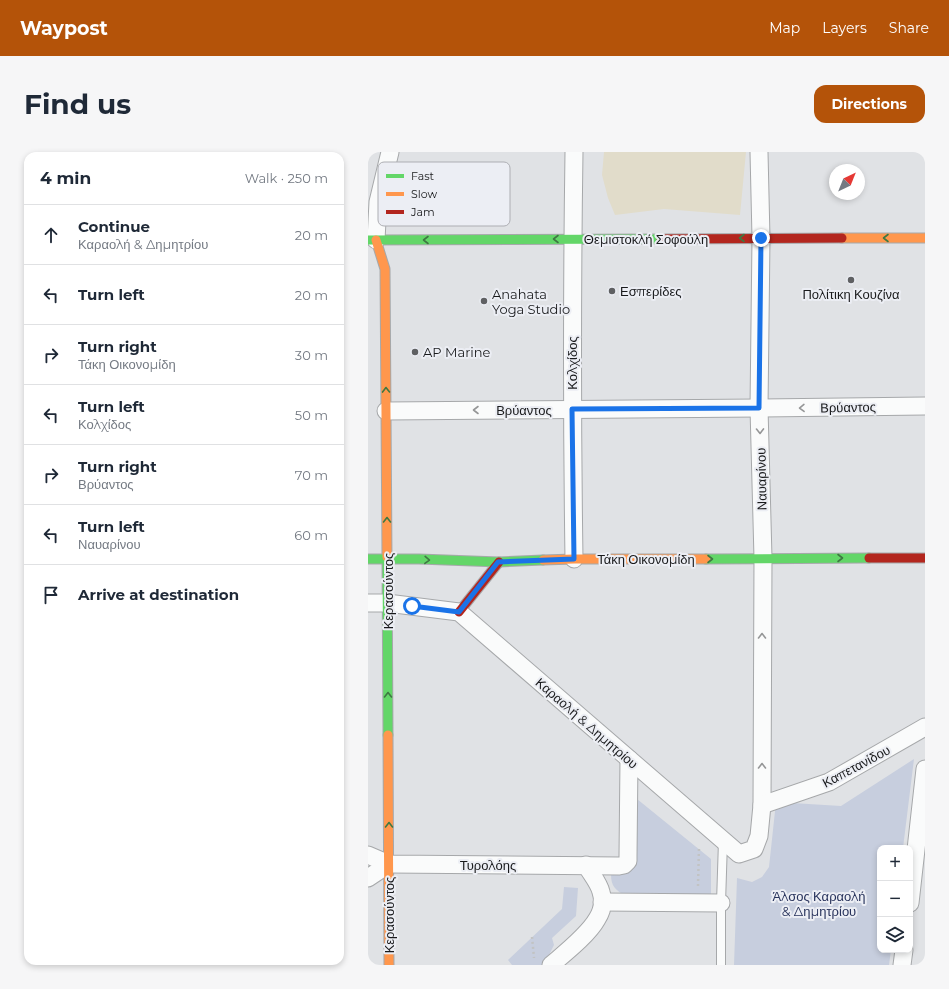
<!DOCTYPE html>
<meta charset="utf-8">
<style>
:root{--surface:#fff;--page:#f6f6f7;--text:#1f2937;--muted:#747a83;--line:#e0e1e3;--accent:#b45309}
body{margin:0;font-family:Montserrat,sans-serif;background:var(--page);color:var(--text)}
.controls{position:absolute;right:12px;bottom:12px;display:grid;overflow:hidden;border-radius:8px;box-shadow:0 2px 6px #0003}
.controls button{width:36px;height:36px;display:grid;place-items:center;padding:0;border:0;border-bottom:1px solid var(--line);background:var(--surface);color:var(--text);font:20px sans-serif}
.compass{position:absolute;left:461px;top:12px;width:36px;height:36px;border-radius:50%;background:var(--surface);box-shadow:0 2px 6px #0003;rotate:43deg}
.stop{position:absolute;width:12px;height:12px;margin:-9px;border:3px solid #1a73e8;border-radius:50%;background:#fff}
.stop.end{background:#1a73e8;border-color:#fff;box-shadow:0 1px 4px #0008}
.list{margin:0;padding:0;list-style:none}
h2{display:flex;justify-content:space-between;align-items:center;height:52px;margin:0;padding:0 16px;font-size:17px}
h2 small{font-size:13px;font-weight:400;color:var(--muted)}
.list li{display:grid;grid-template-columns:26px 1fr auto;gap:12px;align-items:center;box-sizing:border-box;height:60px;padding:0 16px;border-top:1px solid var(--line)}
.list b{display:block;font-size:15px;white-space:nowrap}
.list p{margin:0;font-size:13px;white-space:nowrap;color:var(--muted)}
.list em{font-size:13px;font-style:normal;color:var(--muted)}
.icon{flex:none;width:22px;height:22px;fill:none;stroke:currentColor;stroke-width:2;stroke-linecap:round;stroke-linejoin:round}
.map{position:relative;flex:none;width:557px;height:813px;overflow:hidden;border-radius:12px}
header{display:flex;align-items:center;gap:24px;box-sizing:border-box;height:56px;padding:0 20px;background:var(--accent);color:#fff}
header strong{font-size:19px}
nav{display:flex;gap:22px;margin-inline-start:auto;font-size:14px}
.intro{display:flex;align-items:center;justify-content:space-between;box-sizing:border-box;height:96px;padding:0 24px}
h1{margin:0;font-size:28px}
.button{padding:10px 18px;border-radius:12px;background:var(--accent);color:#fff;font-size:14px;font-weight:700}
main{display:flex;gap:24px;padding:0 24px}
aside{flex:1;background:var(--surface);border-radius:12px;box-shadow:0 2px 6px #0003}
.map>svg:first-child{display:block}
</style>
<header>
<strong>Waypost</strong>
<nav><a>Map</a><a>Layers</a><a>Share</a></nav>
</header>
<div class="intro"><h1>Find us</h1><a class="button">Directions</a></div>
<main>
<aside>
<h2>4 min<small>Walk · 250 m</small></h2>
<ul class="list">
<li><svg class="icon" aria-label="ahead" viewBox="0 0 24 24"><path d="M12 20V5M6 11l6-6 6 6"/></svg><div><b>Continue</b><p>Καραολή &amp; Δημητρίου</p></div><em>20 m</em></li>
<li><svg class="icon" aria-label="left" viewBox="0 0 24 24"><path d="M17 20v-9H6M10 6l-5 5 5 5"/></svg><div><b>Turn left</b></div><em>20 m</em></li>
<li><svg class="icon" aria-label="right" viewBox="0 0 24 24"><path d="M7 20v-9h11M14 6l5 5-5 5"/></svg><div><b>Turn right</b><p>Τάκη Οικονομίδη</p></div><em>30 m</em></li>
<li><svg class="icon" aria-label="left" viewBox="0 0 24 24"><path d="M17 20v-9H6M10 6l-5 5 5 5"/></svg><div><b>Turn left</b><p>Κολχίδος</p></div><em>50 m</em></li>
<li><svg class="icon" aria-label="right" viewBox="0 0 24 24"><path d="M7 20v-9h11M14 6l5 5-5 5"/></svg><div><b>Turn right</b><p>Βρύαντος</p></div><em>70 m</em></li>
<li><svg class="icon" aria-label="left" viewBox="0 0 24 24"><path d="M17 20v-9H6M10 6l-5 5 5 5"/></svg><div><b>Turn left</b><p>Ναυαρίνου</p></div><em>60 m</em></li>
<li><svg class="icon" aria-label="arrive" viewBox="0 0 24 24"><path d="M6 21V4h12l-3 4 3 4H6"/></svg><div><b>Arrive at destination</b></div></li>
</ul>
</aside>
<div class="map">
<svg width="557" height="813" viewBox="0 0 557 813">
<rect width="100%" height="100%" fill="#e0e2e5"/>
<!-- green -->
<g fill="#c7cede">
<path d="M546 607 535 696H512V798H523L521 813H366L369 726 384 730 394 725 401 715 408 650 473 654Z"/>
<path d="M269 647 343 707V745L258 744C247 738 243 734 243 722L260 721 266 714 269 706Z"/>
<path d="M196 735 210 736 208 764 184 786 186 793 176 813H144L140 808 194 757Z"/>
</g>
<!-- sand -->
<path fill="#e1dcca" d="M236 0H378L372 63 296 57 247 63 240 46 234 23Z"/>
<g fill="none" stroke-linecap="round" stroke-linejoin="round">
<!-- lane casing -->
<g stroke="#a6a8aa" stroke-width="10">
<path id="lane" d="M353 813V751L355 689"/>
</g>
<!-- street casing -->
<g stroke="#a6a8aa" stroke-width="19">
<g id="street">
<path d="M8 88 10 50 22 0"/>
<path d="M18 259 391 256 557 254"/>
<path d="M206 407C204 271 204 136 206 0"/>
<path d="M0 451H19L91 460 371 702 386 697 391 684 394 653 395 406 391 256 393 86 391 0"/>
<path d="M394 653 461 630 557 575"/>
<path d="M0 703 21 712 251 714 256 713 260 709V704L261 607"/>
<path d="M0 726 21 712"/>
<path d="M234 750 353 751"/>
<path d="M542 751 557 617"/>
<path d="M183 813C197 801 220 783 229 767 234 759 236 749 233 740 231 731 223 722 218 713"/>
<path d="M534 813 536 798"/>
</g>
</g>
<!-- fast casing -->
<g stroke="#a6a8aa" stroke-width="11">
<g id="fast">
<path d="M0 88 293 87"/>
<path d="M19 405 20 583"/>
<path d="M0 407H51L131 410 175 408"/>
<path d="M338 407 501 406"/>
</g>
</g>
<!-- slow casing -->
<g stroke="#a6a8aa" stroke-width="11">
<g id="slow">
<path d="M474 86H557"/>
<path d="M8 88 17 117 19 405"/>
<path d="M175 408 206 407H338"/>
<path d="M20 583 21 813"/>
</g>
</g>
<!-- jam casing -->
<g stroke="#a6a8aa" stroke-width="11">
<g id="jam">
<path d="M293 87 474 86"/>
<path d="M501 406H557"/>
<path d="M91 460 131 410"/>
</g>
</g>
<!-- path -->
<g stroke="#c2c3c3" stroke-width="2.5" stroke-dasharray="2 3" stroke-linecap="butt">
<path d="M330 734 331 696"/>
<path d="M164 785 166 806"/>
</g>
<!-- lane -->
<use href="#lane" stroke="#fafbfb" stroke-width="8"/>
<!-- street -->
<use href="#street" stroke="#fafbfb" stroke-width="17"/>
<!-- fast -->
<use href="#fast" stroke="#63d668" stroke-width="9"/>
<!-- slow -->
<use href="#slow" stroke="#ff974d" stroke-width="9"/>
<!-- jam -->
<use href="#jam" stroke="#b3261e" stroke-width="9"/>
</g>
<!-- one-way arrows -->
<defs><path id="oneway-chevron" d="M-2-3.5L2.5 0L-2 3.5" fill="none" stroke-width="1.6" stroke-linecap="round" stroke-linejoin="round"/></defs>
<g stroke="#3e7842">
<use href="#oneway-chevron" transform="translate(374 86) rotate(180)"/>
<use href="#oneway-chevron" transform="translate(518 86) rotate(180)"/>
<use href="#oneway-chevron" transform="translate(188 87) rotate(180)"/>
<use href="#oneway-chevron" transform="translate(58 88) rotate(180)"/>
<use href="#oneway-chevron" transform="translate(18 238) rotate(-91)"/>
<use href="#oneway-chevron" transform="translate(19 368) rotate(-90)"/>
<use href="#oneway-chevron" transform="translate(472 406)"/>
<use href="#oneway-chevron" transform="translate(342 407)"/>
<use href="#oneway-chevron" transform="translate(59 408) rotate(2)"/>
<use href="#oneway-chevron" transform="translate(20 543) rotate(-90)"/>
<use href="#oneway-chevron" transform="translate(21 673) rotate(-90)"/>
</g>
<g stroke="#959697">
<use href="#oneway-chevron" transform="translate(434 256) rotate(179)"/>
<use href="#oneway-chevron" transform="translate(108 258) rotate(180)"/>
<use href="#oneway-chevron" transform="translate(392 279) rotate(89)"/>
<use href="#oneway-chevron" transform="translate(394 484) rotate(-90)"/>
<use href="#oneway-chevron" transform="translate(394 614) rotate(-90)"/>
</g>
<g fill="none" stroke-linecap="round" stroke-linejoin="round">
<!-- route -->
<path stroke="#1a73e8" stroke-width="5" d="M44 454 91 460 130 410 206 407 204 257 391 256 393 86"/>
</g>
<!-- markers -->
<g fill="#5f6062" stroke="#eceef4" stroke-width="1.5">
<circle cx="483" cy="128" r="4"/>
<circle cx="244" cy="139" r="4"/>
<circle cx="116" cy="149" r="4"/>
<circle cx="47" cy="200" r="4"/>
</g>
<g text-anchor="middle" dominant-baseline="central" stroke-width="4" stroke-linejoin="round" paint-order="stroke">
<!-- street labels -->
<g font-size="13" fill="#191a1c" stroke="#eceef4">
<text x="278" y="87">Θεμιστοκλή Σοφούλη</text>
<text transform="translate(204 211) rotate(-90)">Κολχίδος</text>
<text transform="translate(480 255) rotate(-1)">Βρύαντος</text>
<text x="156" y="258">Βρύαντος</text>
<text transform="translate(393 327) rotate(-91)">Ναυαρίνου</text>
<text x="278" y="407">Τάκη Οικονομίδη</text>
<text transform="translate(20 439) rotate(-90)">Κερασούντος</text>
<text transform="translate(219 571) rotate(41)">Καραολή &amp; Δημητρίου</text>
<text transform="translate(488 614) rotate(-28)">Καπετανίδου</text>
<text x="120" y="713">Τυρολόης</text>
<text transform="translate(21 763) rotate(-90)">Κερασούντος</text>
</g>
<!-- poi labels -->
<g font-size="13" fill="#191a1c" stroke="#eceef4" text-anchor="start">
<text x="252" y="139">Εσπερίδες</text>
<text x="124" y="142">Anahata<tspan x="124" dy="15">Yoga Studio</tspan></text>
<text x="483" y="142" text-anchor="middle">Πολίτικη Κουζίνα</text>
<text x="55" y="200">AP Marine</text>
</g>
<!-- park labels -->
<g font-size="13" fill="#28335c" stroke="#eceef4">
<text x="451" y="744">Άλσος Καραολή<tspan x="451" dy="15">&amp; Δημητρίου</tspan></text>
</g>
</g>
<!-- legend -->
<rect x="10" y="10" width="132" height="64" rx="6" fill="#eceef4" stroke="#adaeb3" stroke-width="1"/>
<rect x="18" y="22" width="18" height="4" fill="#63d668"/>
<rect x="18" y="40" width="18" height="4" fill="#ff974d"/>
<rect x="18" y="58" width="18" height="4" fill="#b3261e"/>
<g font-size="11" fill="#191a1c">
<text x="43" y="28">Fast</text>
<text x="43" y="46">Slow</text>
<text x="43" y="64">Jam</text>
</g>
</svg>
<div class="controls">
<button>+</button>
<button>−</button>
<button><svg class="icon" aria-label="layers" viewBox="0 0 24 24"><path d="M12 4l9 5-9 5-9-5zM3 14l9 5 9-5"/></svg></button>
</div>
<svg class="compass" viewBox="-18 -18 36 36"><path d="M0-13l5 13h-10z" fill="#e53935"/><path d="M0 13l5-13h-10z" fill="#747a83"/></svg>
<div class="stop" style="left:44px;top:454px"></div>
<div class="stop end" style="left:393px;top:86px"></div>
</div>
</main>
